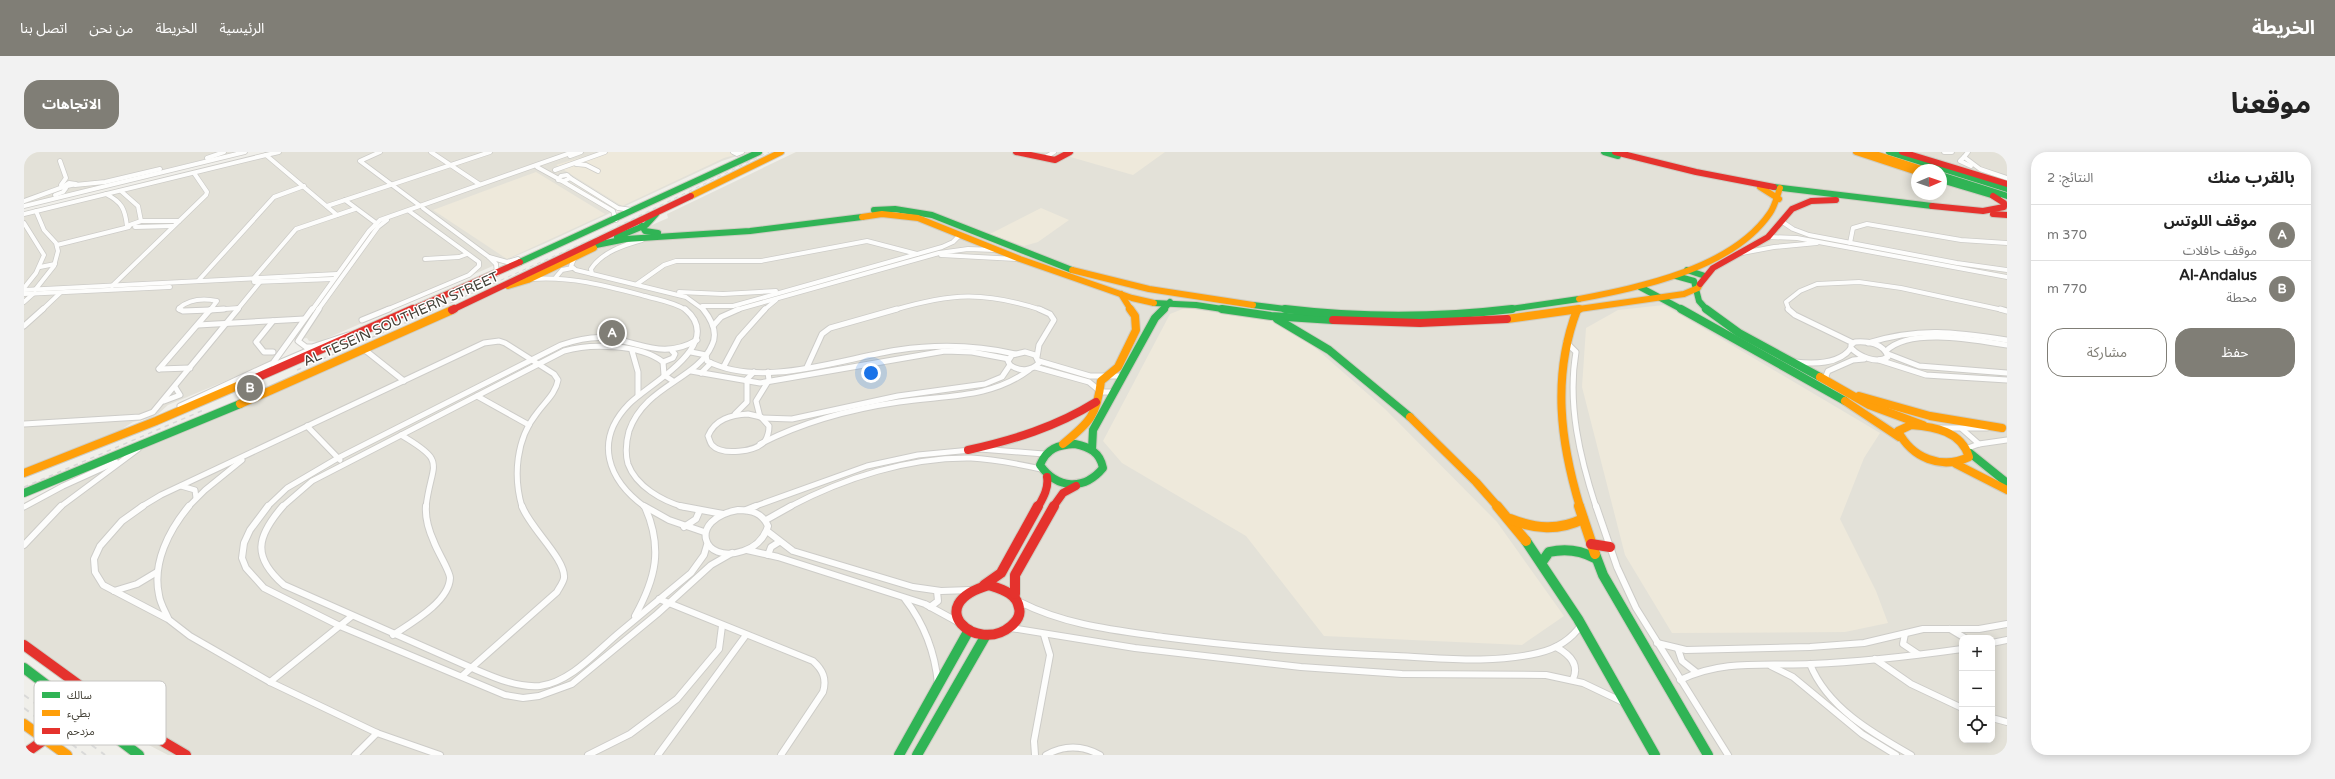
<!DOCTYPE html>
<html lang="ar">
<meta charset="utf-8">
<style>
:root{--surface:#fff;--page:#f2f2f2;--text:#222;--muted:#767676;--line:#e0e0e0;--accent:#807e76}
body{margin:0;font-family:"Varela Round","Noto Sans Arabic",sans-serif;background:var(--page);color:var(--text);direction:rtl}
.controls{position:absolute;right:12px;bottom:12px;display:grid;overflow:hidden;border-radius:8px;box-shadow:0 2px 10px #0003}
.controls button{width:36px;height:36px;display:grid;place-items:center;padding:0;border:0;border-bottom:1px solid var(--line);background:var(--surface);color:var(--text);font:20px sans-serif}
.compass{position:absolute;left:1887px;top:12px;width:36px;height:36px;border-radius:50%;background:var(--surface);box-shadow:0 2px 10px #0003;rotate:88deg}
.you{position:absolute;left:847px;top:221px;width:14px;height:14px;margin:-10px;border:3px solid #fff;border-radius:50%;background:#1a73e8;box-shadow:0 0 0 6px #1a73e833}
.badge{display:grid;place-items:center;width:26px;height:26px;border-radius:50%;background:var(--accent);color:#fff;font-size:13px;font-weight:700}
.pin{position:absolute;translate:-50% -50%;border:2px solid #fff;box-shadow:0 1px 4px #0006}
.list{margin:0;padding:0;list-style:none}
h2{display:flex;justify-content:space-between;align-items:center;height:52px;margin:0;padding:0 16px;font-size:17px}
h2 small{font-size:13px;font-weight:400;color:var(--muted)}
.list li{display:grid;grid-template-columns:26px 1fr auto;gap:12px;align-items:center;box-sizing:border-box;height:56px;padding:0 16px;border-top:1px solid var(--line)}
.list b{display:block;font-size:15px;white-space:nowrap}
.list p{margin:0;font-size:13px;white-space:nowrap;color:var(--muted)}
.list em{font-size:13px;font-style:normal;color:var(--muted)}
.actions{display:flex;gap:8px;padding:12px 16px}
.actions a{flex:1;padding:9px 0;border:1px solid var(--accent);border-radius:16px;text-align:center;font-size:14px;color:var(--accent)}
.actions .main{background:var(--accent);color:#fff}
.icon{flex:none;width:22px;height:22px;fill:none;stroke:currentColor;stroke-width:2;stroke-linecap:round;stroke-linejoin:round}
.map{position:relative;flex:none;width:1983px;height:603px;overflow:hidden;direction:ltr;border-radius:16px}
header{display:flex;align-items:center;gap:24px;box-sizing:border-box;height:56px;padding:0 20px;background:var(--accent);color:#fff}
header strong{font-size:19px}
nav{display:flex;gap:22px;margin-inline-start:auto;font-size:14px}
.intro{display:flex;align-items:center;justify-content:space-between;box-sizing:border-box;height:96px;padding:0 24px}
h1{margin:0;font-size:28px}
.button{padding:10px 18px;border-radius:16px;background:var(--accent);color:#fff;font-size:14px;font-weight:700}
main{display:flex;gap:24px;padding:0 24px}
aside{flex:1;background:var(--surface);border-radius:16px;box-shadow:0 2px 10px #0003}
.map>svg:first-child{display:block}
</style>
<header>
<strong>الخريطة</strong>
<nav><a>الرئيسية</a><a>الخريطة</a><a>من نحن</a><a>اتصل بنا</a></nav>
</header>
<div class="intro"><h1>موقعنا</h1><a class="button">الاتجاهات</a></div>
<main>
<aside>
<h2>بالقرب منك<small>النتائج: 2</small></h2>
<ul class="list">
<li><span class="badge">A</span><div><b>موقف اللوتس</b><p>موقف حافلات</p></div><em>370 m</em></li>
<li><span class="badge">B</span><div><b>Al-Andalus</b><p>محطة</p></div><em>770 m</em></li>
</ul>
<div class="actions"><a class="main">حفظ</a><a>مشاركة</a></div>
</aside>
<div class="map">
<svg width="1983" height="603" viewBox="0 0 1983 603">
<rect width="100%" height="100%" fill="#f0efea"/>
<!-- residential -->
<g fill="#e3e1d8" fill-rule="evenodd">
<path d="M0 0H210L0 52Z"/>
<path d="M254 0H725L698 9 524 90 299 188 295 190 285 189 283 186 266 188 247 210 144 253 134 262 126 266 109 270 95 279 0 316V61Z"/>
<path d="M772 0H1837L1893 18V42H1917V25L1983 46V603H144L121 591 0 498V357L35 333 644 66 643 62ZM1938 486H1968V588H1938Z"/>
<path d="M1887 0H1983V29Z"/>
</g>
<!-- commercial -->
<g fill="#eee9db">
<path d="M574 0H721L700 6 598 54 532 13Z"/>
<path d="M1050 0H1141L1109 23 1043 4Z"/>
<path d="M512 20 581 62 483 107 409 58Z"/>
<path d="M1017 56 1045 68 1014 90 1000 94 966 82Z"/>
<path d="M1640 153 1856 281 1840 306 1816 367 1852 439 1864 471 1821 480 1648 481 1601 403 1558 235 1562 176 1594 158Z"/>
<path d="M1161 156 1263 171 1361 257 1473 370 1540 464 1498 493 1300 484 1222 384 1098 311 1079 289 1146 162Z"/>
</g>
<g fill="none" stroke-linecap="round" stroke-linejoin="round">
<!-- street-far2 casing -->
<g stroke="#cdccc8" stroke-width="5.5">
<g id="street-far2">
<path d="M255 0 242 3 313 63"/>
<path d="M356 0 336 9 395 53"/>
<path d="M407 0 455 32"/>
<path d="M709 0 713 2 718 0"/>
<path d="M1920 0H1928"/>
<path d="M1944 0 1940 5 1956 17 1983 26"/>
<path d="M546 4 557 0"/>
<path d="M1940 5 1936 9 1947 14"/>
<path d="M183 6 200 0"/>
<path d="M1020 6 1030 0"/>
<path d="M36 9 42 26 37 33"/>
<path d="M552 12 562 13 574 19"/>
<path d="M513 15 533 26"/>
<path d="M531 18 581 0"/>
<path d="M543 23 546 26 540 29 534 28 537 24Z"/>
<path d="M546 26 594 56 608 58"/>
<path d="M538 29 589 59 592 68"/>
<path d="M45 31 52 32 39 35Z"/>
<path d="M51 33 81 30 136 17"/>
<path d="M97 39 114 54 117 69"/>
<path d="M82 42C98 50 101 57 103 74"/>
<path d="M31 43 39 40 42 36"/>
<path d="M321 48 352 71"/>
<path d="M0 49 39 35"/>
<path d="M0 54 221 0"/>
<path d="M303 54 466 0"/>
<path d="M399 56 465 105"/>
<path d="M0 62 242 3"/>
<path d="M1757 69 1769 77 1785 83 1933 111 1983 118"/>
<path d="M0 71 20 103 12 121 0 136"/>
<path d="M103 74 117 69H155"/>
<path d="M111 75 149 74"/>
<path d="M1744 85 1773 86 1983 125"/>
<path d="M1826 91 1829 76 1843 72 1937 88 1983 91"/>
<path d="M33 93 105 75"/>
<path d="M1718 101 1750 95 1793 91"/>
<path d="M917 103 992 107"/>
<path d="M551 105 547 114 552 118 662 145 680 158"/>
<path d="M401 107 435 105 443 102"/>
<path d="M16 115 31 112"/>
<path d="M473 122 472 112 465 105 483 110 494 107"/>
<path d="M568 122 567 117C578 100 600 93 618 88"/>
<path d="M532 125 538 118 548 116"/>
<path d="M229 127 272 77 331 57"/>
<path d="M508 127C547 124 583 134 621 144 635 148 650 150 662 158"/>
<path d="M174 129 250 45 280 34"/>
<path d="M230 130 309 127"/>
<path d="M613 132 640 113 652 109H737L843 89 893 102"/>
<path d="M88 134 182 43 183 40 170 21"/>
<path d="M0 138 313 122"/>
<path d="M11 138 30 114 34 99 32 91 20 78 12 59"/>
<path d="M655 140 699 142 752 139"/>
<path d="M0 142 146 135"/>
<path d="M0 150 9 142"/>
<path d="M678 154H709L918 95 929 90 936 83"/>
<path d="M18 158 36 141"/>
<path d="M156 158 155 156C166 147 179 146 193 149L186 158"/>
<path d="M181 158H186"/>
<path d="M186 158 215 156"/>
<path d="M213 158 236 130"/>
<path d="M288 158 345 79 356 68 549 0"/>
<path d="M294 158 354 75 363 68"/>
<path d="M362 158 445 123 455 114V110L385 59"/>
<path d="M712 158 915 101 944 97 971 98"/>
<path d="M740 158 752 148"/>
<path d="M870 158C927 141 960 139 1018 158"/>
<path d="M1765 158 1762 150 1776 139 1793 132 1835 130 1877 136 1979 158"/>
</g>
</g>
<!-- street-far1 casing -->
<g stroke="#cdccc8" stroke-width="7">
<g id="street-far1">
<path d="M155 157 159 159 186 158"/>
<path d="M295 157 274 189 282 195H288L324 183"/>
<path d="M1764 157 1771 163 1829 191"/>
<path d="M1976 157 1983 159"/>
<path d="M186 158 200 157"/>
<path d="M338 168 365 157"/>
<path d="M249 169 232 190 240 200H249"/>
<path d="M174 173 280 167"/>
<path d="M0 174 19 157"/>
<path d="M689 174 697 165 715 157"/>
<path d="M1542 190 1552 200C1543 252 1556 306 1572 355"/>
<path d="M1831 190C1843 189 1860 191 1864 205 1852 212 1836 205 1827 196V193Z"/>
<path d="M1844 191C1895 175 1931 180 1983 188"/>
<path d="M341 198 380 229"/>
<path d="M608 199 614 220V243"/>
<path d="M1862 199C1886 175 1951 188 1983 193"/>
<path d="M667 200 682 203 683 209C738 237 816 207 874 198 914 192 952 193 991 202"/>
<path d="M1001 200 1011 203 1015 211C1007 219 996 220 986 213L984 209 988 203Z"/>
<path d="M1864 202 1895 214 1983 221"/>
<path d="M1013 205 1015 193 1030 168 1026 162 1015 157"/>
<path d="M1855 208 1902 223 1983 228"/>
<path d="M1015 209 1066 224H1100"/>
<path d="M639 210 649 206 651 202 648 199"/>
<path d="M1771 210C1789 212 1815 213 1827 196"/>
<path d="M250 213 290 196"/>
<path d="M700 214 715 186 741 157"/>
<path d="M783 215 798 182 806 176 873 157"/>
<path d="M1011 215 1065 230 1077 240H1091"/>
<path d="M135 217 186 158"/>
<path d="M135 217 166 216"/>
<path d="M667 219 736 231 921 199 948 200 985 207"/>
<path d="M677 221 687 211"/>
<path d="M1804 231 1802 224 1804 219 1829 208 1840 207"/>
<path d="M453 244 505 273"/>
<path d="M140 249 156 243 151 235"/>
<path d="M156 254 249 211 288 157"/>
<path d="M711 262 723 250V227L730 220"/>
<path d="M724 262 737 265 745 274C745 280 744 284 741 289 732 300 698 304 688 293 686 291 685 286 684 284 691 267 707 263 724 262Z"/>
<path d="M736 265 732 249 745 228 744 220"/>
<path d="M738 266 768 267 874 244 961 232 978 225 986 213"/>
<path d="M0 272 116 265 129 260 214 157"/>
<path d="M283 274 316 308"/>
<path d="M1917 276H1963"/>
<path d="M1938 277 1955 292"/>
<path d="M377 283C425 311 407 310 402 355"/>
<path d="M736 292C779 270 827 257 875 250 921 243 966 247 1005 218"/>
<path d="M1944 296 1955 292 1983 288"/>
<path d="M956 297 1020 302"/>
<path d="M157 334 171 338 172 346"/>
<path d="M0 355 39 334 92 310"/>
<path d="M36 355 114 297"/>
<path d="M117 355 137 343 460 191 475 189 481 191 530 222 534 228C532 241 521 250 513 261 492 287 489 324 498 355"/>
<path d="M164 355 181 338 218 308"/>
<path d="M243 355 263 336 314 306 537 193C552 188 567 184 583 186 617 190 639 208 673 188"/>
<path d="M258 355 288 329 540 199C566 191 616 192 639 210L640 223 649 229"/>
<path d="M621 355C584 328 569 289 605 252 626 231 703 192 661 157"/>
<path d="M660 355C638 349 612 334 604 312 601 301 602 290 605 279 621 233 673 228 688 193 694 181 687 167 679 157"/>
<path d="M729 355 843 314 894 303 947 298"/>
<path d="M765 355C820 326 885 305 947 306 971 307 994 312 1017 317"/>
</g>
</g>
<!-- street casing -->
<g stroke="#cdccc8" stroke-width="8">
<g id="street">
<path d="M119 354 98 369 76 394 70 407 71 420 79 433 144 467 166 484 246 530 353 581 416 603"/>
<path d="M244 354 226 378 220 391 218 406 222 416 240 436 316 474 481 543 499 546 515 544 548 532 633 462 687 413 708 401"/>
<path d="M259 354C232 385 228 405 260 433L448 516C469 525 493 536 516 534 547 530 573 499 596 480 620 460 643 441 667 421L680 403 683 393"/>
<path d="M620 354 645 368 680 380"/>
<path d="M656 354 699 362"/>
<path d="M1572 354 1593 415 1612 456 1704 603"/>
<path d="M714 358C728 358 738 361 744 374 740 387 732 395 719 399 678 413 663 367 714 358Z"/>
<path d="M722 358 732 354"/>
<path d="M742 368 767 354"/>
<path d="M660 375 672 367 675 360"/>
<path d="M743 379 769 399 889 435 917 439 947 438"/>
<path d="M0 393 37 354"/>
<path d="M723 398 754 405 901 452 934 470"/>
<path d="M744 403 747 395 755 390"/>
<path d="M90 439 113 432 133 420"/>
<path d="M635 447 789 509C799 518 803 527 799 540L757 603"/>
<path d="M881 447C901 473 911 500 914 532"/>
<path d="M996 450C1041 473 1090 478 1139 485 1216 495 1294 501 1372 504 1419 506 1467 512 1514 501 1532 497 1547 488 1558 472"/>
<path d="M906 455 914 449 913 439"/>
<path d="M611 464C632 426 639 396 621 355"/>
<path d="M144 466C141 459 136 451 135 443 128 411 145 378 165 354"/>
<path d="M987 476 1111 496 1277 515 1378 522 1522 523 1559 531 1601 551"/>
<path d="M1926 477 1941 486"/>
<path d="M1881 482 1879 492 1894 502"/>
<path d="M369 483C387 471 425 450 426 426 426 419 413 399 410 390 405 379 401 366 402 354"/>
<path d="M1633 491 1662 498 1786 495 1840 491 1899 477H1955L1983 472"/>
<path d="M1968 491 1983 488"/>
<path d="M1532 495C1545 502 1556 512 1549 527"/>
<path d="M1654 497 1658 509 1672 520"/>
<path d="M1851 507 1887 532 1938 556"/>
<path d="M1786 512C1803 555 1848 581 1887 603"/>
<path d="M1747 514 1769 525 1838 582 1872 603"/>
<path d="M438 524 533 440C535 436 539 431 540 426 542 407 505 375 498 354"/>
<path d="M1656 528C1698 507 1742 514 1787 512 1837 510 1888 504 1938 497"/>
<path d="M246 530 328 464"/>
<path d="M1968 566 1983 570"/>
<path d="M331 603 353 581"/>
<path d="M564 603 606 582 653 547 695 497 698 474"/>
<path d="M634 603 722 483"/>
<path d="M1011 603 1010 589 1026 503 1020 483"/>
<path d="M1022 603C1040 593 1058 593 1076 603"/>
</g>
</g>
<!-- fast-far2 casing -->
<g stroke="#ceccc2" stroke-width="8">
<g id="fast-far2">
<path d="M1580 0 1594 4"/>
<path d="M1865 0 1983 37"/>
<path d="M1917 23 1983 44"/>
<path d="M1917 28 1974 45"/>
<path d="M1750 35 1908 54"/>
<path d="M850 58 871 57 908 63 1048 118"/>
<path d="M618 74 621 79 634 81"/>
<path d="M593 85 622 73 632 62"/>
<path d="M562 95 602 87 726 79 838 65"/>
<path d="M496 110 735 0"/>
<path d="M1663 118 1681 124"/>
<path d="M1652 124 1670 129 1675 149 1683 158"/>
<path d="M1616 135 1659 158"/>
<path d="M1130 151 1172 153 1205 158"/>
<path d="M1229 153 1269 158"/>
<path d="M1139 158 1146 150"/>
<path d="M1479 158 1555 147"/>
</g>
</g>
<!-- fast-far1 casing -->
<g stroke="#ceccc2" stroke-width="10">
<g id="fast-far1">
<path d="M1198 157 1247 164 1309 168"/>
<path d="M1261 157C1336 166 1413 166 1488 157"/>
<path d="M1657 157 1821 249"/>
<path d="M1682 157 1715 181 1796 225"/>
<path d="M1253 167 1305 198 1386 265"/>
<path d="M1051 292C1065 295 1076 300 1079 316 1060 339 1033 337 1016 313 1023 296 1034 293 1051 292Z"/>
<path d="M1068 297 1069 278 1131 166 1140 157"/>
<path d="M1946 301 1983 331"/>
<path d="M0 341 216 252"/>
</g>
</g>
<!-- fast casing -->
<g stroke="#ceccc2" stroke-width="12">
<g id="fast">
<path d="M1502 389 1554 467 1631 603"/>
<path d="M1571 402 1579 423 1684 603"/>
<path d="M1518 410 1525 400C1542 396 1556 398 1571 406"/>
<path d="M0 516 115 603"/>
<path d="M875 603 945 478"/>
<path d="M893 603 962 483"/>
</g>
</g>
<!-- slow-far2 casing -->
<g stroke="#ceccc2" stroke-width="8">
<g id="slow-far2">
<path d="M1832 0 1893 20"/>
<path d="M1845 0 1901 18"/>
<path d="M1736 35 1755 47"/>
<path d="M667 44 757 0"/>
<path d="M838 65 858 62 894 66 996 107 1108 146 1130 151"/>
<path d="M1048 118 1125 137 1229 153"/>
<path d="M484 134 504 128 570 96"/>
<path d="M1097 142 1107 158"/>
<path d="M1555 147C1616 135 1708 117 1746 61 1751 54 1753 44 1756 36"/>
<path d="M1548 158 1660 142 1674 136 1676 132"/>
</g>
</g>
<!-- slow-far1 casing -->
<g stroke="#ceccc2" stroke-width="10">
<g id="slow-far1">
<path d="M1553 158C1528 224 1536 289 1556 355"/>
<path d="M1483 167 1555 157"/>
<path d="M1796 225 1845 253 1899 273"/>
<path d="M1835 244 1906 264 1978 276"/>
<path d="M1821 249 1875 285"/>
<path d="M216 252 428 158"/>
<path d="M1386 265 1452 330 1474 355"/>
<path d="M1887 273C1911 275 1937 279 1945 305 1917 318 1888 306 1874 279Z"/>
<path d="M1039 292C1066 270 1073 263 1077 229L1094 215 1112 178 1111 164 1106 157"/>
<path d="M1932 312 1983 338"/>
<path d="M0 321 132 269 232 226"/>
</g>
</g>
<!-- slow casing -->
<g stroke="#ceccc2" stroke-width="12">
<g id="slow">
<path d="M1473 354 1502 389"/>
<path d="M1555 354 1571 402"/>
<path d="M1486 367C1511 377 1534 379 1559 367"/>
<path d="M0 572 43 603"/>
<path d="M83 579 101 566"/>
</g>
</g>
<!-- jam-far2 casing -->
<g stroke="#ceccc2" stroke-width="8">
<g id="jam-far2">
<path d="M992 0 1031 8 1046 0"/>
<path d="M1591 0 1672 20 1750 35"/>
<path d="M1878 0 1983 32"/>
<path d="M1908 54 1959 59 1980 55V51L1969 44"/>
<path d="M1969 62 1983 63"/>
<path d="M1676 132 1689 116 1744 85 1768 57 1787 49 1812 48"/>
<path d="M387 158 496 110"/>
<path d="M428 158 667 44"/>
</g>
</g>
<!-- jam-far1 casing -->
<g stroke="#ceccc2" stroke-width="10">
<g id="jam-far1">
<path d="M428 158 430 157"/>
<path d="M1309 168 1396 171 1483 167"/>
<path d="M232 226 389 157"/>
<path d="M944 298C989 288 1032 275 1072 250"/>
<path d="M1014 355C1019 346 1025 336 1023 325"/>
<path d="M1029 355 1039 341 1052 334"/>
</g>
</g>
<!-- jam casing -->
<g stroke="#ceccc2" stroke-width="12">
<g id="jam">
<path d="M1567 392 1586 395"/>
<path d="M960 433 977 421 1014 354"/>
<path d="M965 433C977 437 993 441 995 456 997 463 993 469 987 474 953 503 896 453 965 433Z"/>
<path d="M991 442V423L1030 354"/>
<path d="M0 493 106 570 162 603"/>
<path d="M0 602 20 588"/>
</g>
</g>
<!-- street-far2 -->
<use href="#street-far2" stroke="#fdfdfc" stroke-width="4"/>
<!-- street-far1 -->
<use href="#street-far1" stroke="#fdfdfc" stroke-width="5"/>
<!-- street -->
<use href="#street" stroke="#fdfdfc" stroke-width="6"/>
<!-- fast-far2 -->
<use href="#fast-far2" stroke="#30b455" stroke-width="6"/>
<!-- fast-far1 -->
<use href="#fast-far1" stroke="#30b455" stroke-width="8"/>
<!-- fast -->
<use href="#fast" stroke="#30b455" stroke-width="10"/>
<!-- slow-far2 -->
<use href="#slow-far2" stroke="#ff9f0a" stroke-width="6"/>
<!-- slow-far1 -->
<use href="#slow-far1" stroke="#ff9f0a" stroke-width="8"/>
<!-- slow -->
<use href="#slow" stroke="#ff9f0a" stroke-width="10"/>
<!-- jam-far2 -->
<use href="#jam-far2" stroke="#e5322d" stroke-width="6"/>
<!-- jam-far1 -->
<use href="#jam-far1" stroke="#e5322d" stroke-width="8"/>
<!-- jam -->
<use href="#jam" stroke="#e5322d" stroke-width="10"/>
<!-- rail-far2 -->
<path stroke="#d9d9d8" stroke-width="1" stroke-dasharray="4 4" stroke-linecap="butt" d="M411 158 570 86 745 0"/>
<!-- rail-far1 -->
<g stroke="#d9d9d8" stroke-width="1.5" stroke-dasharray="4.5 4.5" stroke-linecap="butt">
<path d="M273 218 413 157"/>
<path d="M0 335 182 257"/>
</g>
<!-- rail -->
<g stroke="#d9d9d8" stroke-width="2" stroke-dasharray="6 6" stroke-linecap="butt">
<path d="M0 543 81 603"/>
<path d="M0 556 62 603"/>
</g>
</g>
<g text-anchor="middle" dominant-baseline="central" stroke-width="3" stroke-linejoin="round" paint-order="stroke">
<!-- street labels -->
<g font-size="14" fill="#444137" stroke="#fff">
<text transform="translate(377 167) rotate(-24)">AL TESEIN SOUTHERN STREET</text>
</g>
</g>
<!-- legend -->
<rect x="10" y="529" width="132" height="64" rx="6" fill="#fff" stroke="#c7c6c3" stroke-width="1"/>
<rect x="18" y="540" width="18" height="6" fill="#30b455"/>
<rect x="18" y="558" width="18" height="6" fill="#ff9f0a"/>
<rect x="18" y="576" width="18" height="6" fill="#e5322d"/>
<g font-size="11" fill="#444137">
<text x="43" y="547">سالك</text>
<text x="43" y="565">بطيء</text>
<text x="43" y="583">مزدحم</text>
</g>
</svg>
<div class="controls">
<button>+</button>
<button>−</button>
<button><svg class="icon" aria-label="locate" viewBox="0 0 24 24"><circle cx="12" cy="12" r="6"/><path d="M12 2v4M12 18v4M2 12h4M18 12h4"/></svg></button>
</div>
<svg class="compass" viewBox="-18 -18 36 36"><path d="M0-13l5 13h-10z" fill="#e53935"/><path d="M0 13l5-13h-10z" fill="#767676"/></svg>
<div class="you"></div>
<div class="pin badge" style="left:588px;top:181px">A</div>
<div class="pin badge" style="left:226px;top:236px">B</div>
</div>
</main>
